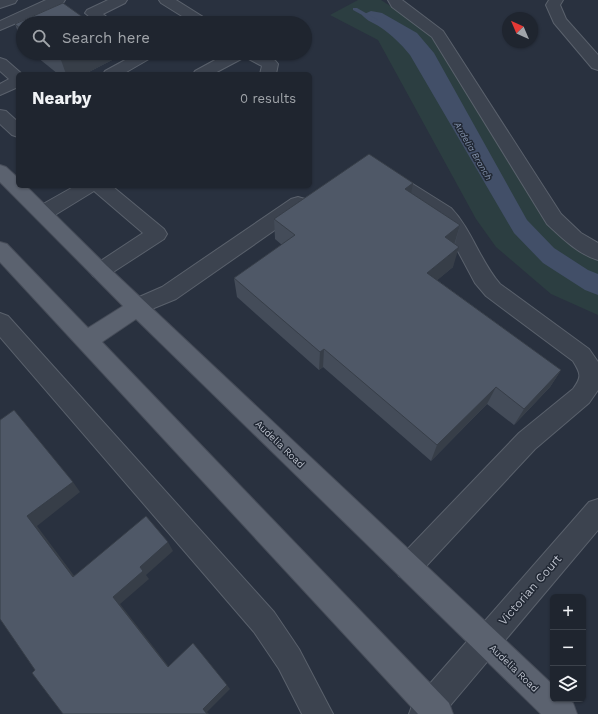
<!DOCTYPE html>
<meta charset="utf-8">
<style>
:root{--surface:#1f252f;--page:#2c313b;--text:#f1f3f6;--muted:#a1a5aa;--line:#3c424b}
body{margin:0;font-family:"Work Sans",sans-serif;background:var(--page);color:var(--text)}
.controls{position:absolute;right:12px;bottom:12px;display:grid;overflow:hidden;border-radius:6px;box-shadow:0 1px 3px #0004}
.controls button{width:36px;height:36px;display:grid;place-items:center;padding:0;border:0;border-bottom:1px solid var(--line);background:var(--surface);color:var(--text);font:20px sans-serif}
.compass{position:absolute;left:502px;top:12px;width:36px;height:36px;border-radius:50%;background:var(--surface);box-shadow:0 1px 3px #0004;rotate:316deg}
.list{margin:0;padding:0;list-style:none}
h2{display:flex;justify-content:space-between;align-items:center;height:52px;margin:0;padding:0 16px;font-size:17px}
h2 small{font-size:13px;font-weight:400;color:var(--muted)}
.icon{flex:none;width:22px;height:22px;fill:none;stroke:currentColor;stroke-width:2;stroke-linecap:round;stroke-linejoin:round}
.map{position:relative;flex:none;width:598px;height:714px;overflow:hidden}
.search{position:absolute;background:var(--surface);box-shadow:0 1px 3px #0004;left:16px;top:16px;width:296px;height:44px;display:flex;align-items:center;gap:10px;box-sizing:border-box;padding:0 14px;border-radius:22px;color:var(--muted);font-size:15px}
.panel{position:absolute;background:var(--surface);box-shadow:0 1px 3px #0004;left:16px;top:72px;width:296px;height:116px;border-radius:6px}
.map>svg:first-child{display:block}
</style>
<div class="map">
<svg width="598" height="714" viewBox="0 0 598 714">
<rect width="100%" height="100%" fill="#29313f"/>
<!-- green -->
<path fill="#2c3e41" d="M358 0H381L423 27 443 48 544 215 598 258V315L551 294 496 247 476 219 378 40 330 15Z"/>
<!-- water -->
<path fill="#424f68" d="M371 11 382 13 417 33 434 53 527 220 554 248 588 270 598 274V295L585 290 543 263 514 233 410 55C401 44 392 35 380 27 374 23 367 21 362 15Z"/>
<g fill="none" stroke-linecap="round" stroke-linejoin="round">
<!-- stream -->
<path fill="#424f68" fill-rule="evenodd" d="M353 8H357L378 20 373 21 353 10Z"/>
<!-- minor casing -->
<g stroke="#5a616c" stroke-width="2">
<g id="minor">
<path d="M0 0H17L15 3 0 8Z"/>
<path d="M46 0H65L63 3 0 30V21Z"/>
<path d="M108 0H127L125 3 103 14 114 23H97L85 13 87 10Z"/>
<path d="M159 0H176L208 20 210 23H193L161 3Z"/>
<path d="M388 0H402L443 31 561 214 581 233 598 243V260C578 254 562 238 547 224L432 37 392 7Z"/>
<path d="M549 0H563L560 5 566 19 598 55V70L592 68 554 23 546 5Z"/>
<path d="M138 53H157L154 56 123 74H103L105 71Z"/>
<path d="M228 53C244 53 267 49 278 64L276 74H260L262 66 245 57 213 74H193L195 71Z"/>
<path d="M0 58 6 60 22 74H18V87L0 95V84L9 79 0 71Z"/>
<path d="M0 110 6 111 18 122V137L12 135 0 124Z"/>
<path d="M386 169 392 171 451 208C472 230 480 261 500 284L589 349 598 362V390L589 403 535 449 417 576 408 580 399 576 395 567 399 558 519 433 573 389C582 377 581 374 573 361L486 296 475 283 444 225 437 218 380 179 377 175 380 171Z"/>
<path d="M75 186H112L164 229 167 234 164 239 107 276 100 279 93 276 90 271 93 266 143 233 94 191 50 218 43 220 36 218 34 213 36 208Z"/>
<path d="M298 197 305 199 307 204 305 209 176 299 137 315 130 313 127 307 130 301 162 287 291 199Z"/>
<path d="M0 313 8 316 274 612 299 649 333 714H302L279 669 254 632 0 337Z"/>
<path d="M598 499V530L443 714H409L413 703 589 502Z"/>
</g>
</g>
<!-- major casing -->
<g stroke="#464c58" stroke-width="2">
<path id="major" d="M0 165 6 167 18 178V186H26L107 266 553 685V699H568L573 703 577 714H541L136 319 102 342 449 703 453 714H418L0 262V242L7 244 88 328 123 306 0 182Z"/>
</g>
<!-- minor -->
<use href="#minor" fill="#3c434f" fill-rule="evenodd"/>
<!-- major -->
<use href="#major" fill="#5b626f" fill-rule="evenodd"/>
</g>
<!-- wall -->
<g fill="#444c59">
<path d="M23 23V46L15 24Z"/>
<path d="M32 53H115L116 58 85 74H58Z"/>
<path d="M411 193 460 225 455 244 453 267 437 280 561 370 550 387 514 425 487 404 431 461 323 367 319 370 237 297 234 278 282 245 275 239 274 219Z"/>
</g>
<!-- shaded-wall -->
<g fill="#373e48">
<path d="M77 53H115L116 58 85 74H66L61 60Z"/>
<path d="M413 183 409 204 405 189Z"/>
<path d="M460 225 454 245 445 237Z"/>
<path d="M459 247 453 267 422 293 427 273Z"/>
<path d="M324 349 323 367 319 370 320 352Z"/>
<path d="M561 370 550 387 514 425 524 409Z"/>
<path d="M496 387 487 404 431 461 437 445Z"/>
<path d="M73 482 80 492 37 526 81 585 73 577 27 516Z"/>
<path d="M168 542 173 551 146 575 149 579 120 604 173 672 168 667 113 597 140 567Z"/>
<path d="M227 685 230 689 207 712 209 714H207L203 709Z"/>
</g>
<!-- building -->
<g fill="#4f5867" stroke="#373e48">
<path d="M63 3 91 23H23V31L15 24Z"/>
<path d="M52 53H77L61 60Z"/>
<path d="M369 154 413 183 405 189 460 225 445 237 459 247 427 273 561 370 524 409 496 387 437 445 324 349 320 352 234 278 295 235 274 219Z"/>
<path d="M14 410 73 482 27 516 73 577 146 516 168 542 140 567 143 571 113 597 168 667 193 643 227 685 203 709 207 714H63L32 673 35 670 0 619V420Z"/>
</g>
<g text-anchor="middle" dominant-baseline="central" stroke-width="3" stroke-linejoin="round" paint-order="stroke">
<!-- far-water labels -->
<g font-size="9" font-style="italic" fill="#8493ad" stroke="#212834">
<text transform="translate(473 151) rotate(60)">Audelia Branch</text>
</g>
<!-- street labels -->
<g font-size="10" fill="#b9bec9" stroke="#212834">
<text transform="translate(280 444) rotate(44)">Audelia Road</text>
<text transform="translate(514 668) rotate(44)">Audelia Road</text>
</g>
<!-- near-street labels -->
<g font-size="12" fill="#b9bec9" stroke="#212834">
<text transform="translate(530 590) rotate(-49)">Victorian Court</text>
</g>
</g>
</svg>
<div class="controls">
<button>+</button>
<button>−</button>
<button><svg class="icon" aria-label="layers" viewBox="0 0 24 24"><path d="M12 4l9 5-9 5-9-5zM3 14l9 5 9-5"/></svg></button>
</div>
<svg class="compass" viewBox="-18 -18 36 36"><path d="M0-13l5 13h-10z" fill="#e53935"/><path d="M0 13l5-13h-10z" fill="#a1a5aa"/></svg>
<div class="search"><svg class="icon" aria-label="search" viewBox="0 0 24 24"><circle cx="10" cy="10" r="6"/><path d="M15 15l6 6"/></svg>Search here</div>
<section class="panel">
<h2>Nearby<small>0 results</small></h2>
<ul class="list">
</ul>
</section>
</div>
